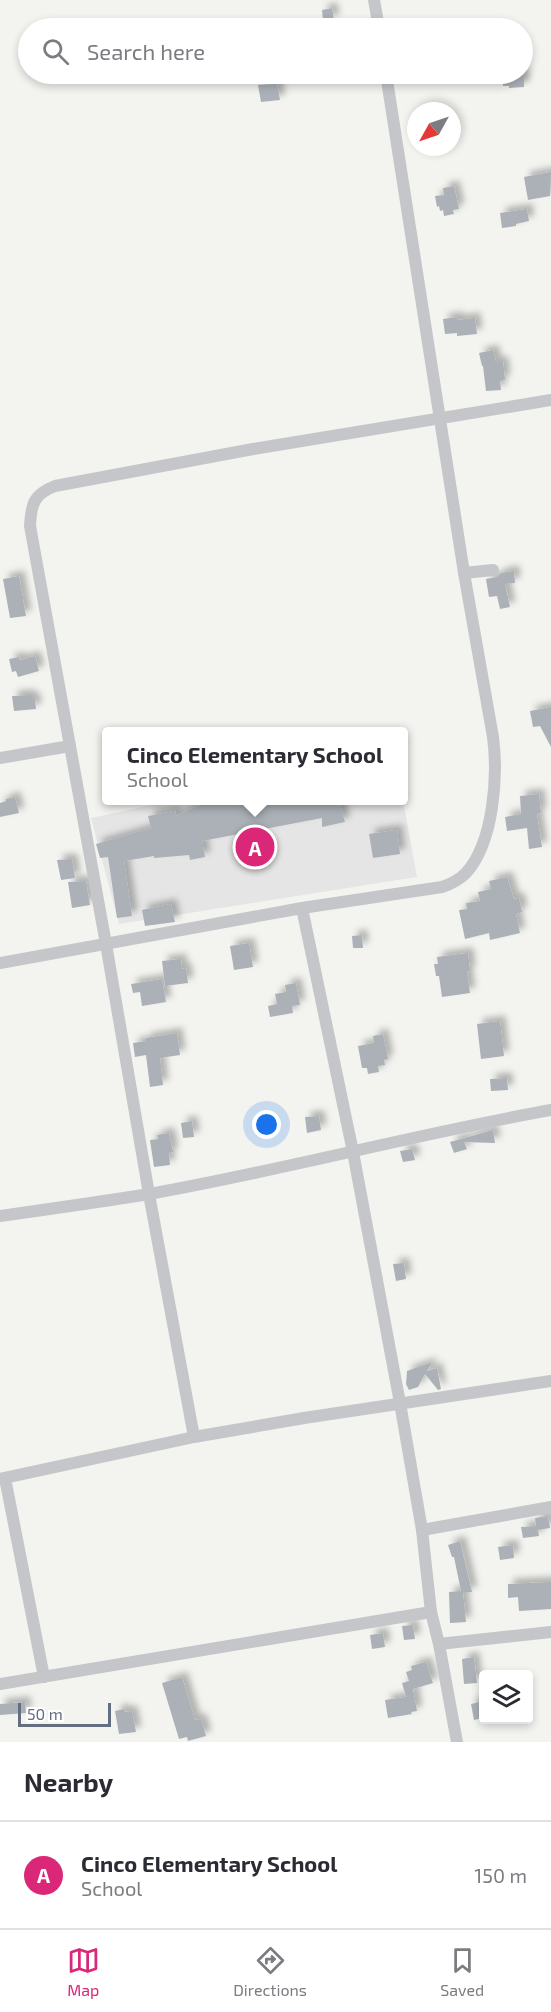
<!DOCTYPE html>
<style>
:root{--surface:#fff;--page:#f2f2f3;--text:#2b2b33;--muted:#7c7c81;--line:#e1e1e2;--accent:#db2777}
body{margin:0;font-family:"Exo 2",sans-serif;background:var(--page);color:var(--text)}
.controls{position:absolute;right:18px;bottom:18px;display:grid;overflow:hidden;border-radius:6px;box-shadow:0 3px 9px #0003}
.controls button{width:54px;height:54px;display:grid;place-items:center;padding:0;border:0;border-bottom:2px solid var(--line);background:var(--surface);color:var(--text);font:30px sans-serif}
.compass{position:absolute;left:407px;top:102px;width:54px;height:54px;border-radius:50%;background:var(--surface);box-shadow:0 3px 9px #0003;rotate:230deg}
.scale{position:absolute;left:18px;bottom:15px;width:93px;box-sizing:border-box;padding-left:6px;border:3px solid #636e81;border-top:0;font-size:16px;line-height:21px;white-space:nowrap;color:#636e81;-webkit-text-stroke:4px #fff;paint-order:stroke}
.you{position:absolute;left:267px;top:1125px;width:21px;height:21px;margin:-15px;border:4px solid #fff;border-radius:50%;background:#1a73e8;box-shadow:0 0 0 9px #1a73e833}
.badge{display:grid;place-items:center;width:39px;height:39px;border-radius:50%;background:var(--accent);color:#fff;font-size:20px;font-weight:700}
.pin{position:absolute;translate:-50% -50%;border:3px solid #fff;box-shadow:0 2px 6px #0006}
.popup{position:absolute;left:102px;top:727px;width:306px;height:78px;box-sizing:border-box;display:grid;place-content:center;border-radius:6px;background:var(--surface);filter:drop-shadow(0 2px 4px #0005);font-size:20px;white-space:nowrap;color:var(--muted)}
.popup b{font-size:22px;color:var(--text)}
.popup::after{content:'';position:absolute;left:50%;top:100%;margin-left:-12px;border:12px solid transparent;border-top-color:var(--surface)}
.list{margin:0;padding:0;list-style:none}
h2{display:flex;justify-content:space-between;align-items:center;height:78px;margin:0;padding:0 24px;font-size:26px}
h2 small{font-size:20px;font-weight:400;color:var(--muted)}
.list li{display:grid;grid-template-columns:39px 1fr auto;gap:18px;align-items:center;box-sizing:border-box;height:108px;padding:0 24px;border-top:2px solid var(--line)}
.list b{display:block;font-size:22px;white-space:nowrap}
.list p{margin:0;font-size:20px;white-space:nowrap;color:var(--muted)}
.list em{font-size:20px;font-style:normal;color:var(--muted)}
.icon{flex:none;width:33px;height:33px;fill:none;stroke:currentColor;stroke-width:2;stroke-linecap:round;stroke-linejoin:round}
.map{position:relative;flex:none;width:551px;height:1742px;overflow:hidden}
.search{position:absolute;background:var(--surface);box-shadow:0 3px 9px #0003;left:18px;right:18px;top:18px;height:66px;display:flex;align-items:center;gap:15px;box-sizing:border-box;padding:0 21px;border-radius:33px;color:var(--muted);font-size:22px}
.sheet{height:186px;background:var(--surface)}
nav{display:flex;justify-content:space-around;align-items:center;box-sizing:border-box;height:84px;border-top:2px solid var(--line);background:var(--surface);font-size:16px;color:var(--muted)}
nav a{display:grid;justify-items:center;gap:3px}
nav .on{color:var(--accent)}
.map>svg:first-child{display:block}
</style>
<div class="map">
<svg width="551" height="1742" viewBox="0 0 551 1742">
<defs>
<filter id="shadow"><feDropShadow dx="5.5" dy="-5.5" stdDeviation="3" flood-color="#0004"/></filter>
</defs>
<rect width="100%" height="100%" fill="#f3f4f0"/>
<!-- built -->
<path fill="#e4e5e4" d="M171 801H403L417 877 119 924 91 818Z"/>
<!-- building -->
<g fill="#acb1b8" filter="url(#shadow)">
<path d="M332 8 334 20 323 21 322 10Z"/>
<path d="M502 74H524V87L509 88V86H503Z"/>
<path d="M277 84 280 100 261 102 258 85Z"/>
<path d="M551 172 550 196 528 200 524 177Z"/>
<path d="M454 186 459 209 453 210 454 214 444 216 443 210 440 211 439 206 437 207 435 196 444 195 443 188Z"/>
<path d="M527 209 529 221 516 224V226L502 228 500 213Z"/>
<path d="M457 317 458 320 475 318 477 334 457 336V333L445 334 443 319Z"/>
<path d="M493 350 496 362H503L505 380 500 381 501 390 486 391 483 366H482L479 353Z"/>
<path d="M514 571 515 583 505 584 510 607 500 609 497 596 489 597 486 579 497 577 501 573Z"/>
<path d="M19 576 26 616 10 618 3 579Z"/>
<path d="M35 656 39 671 18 677 16 671 12 672 9 659 19 657 20 660Z"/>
<path d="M31 695V699H35L36 709 14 711 12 696Z"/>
<path d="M551 707V747L540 726 533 727 530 711Z"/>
<path d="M539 794 541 813 537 814 542 847 529 849 527 828 507 831 505 817 521 814 520 796Z"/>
<path d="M15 797 19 813 0 817V803L6 801V799Z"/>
<path d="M209 801H339L345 822 322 827V818L202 841 205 857 190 860 189 855 154 858V856L124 861 132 916 117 918 108 857 100 858 96 844 151 828 148 816 175 811 176 816Z"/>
<path d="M397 830 400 854 373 858 369 834Z"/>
<path d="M72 859 75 878 61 880 57 860Z"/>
<path d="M507 877 514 899 519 898 522 912 516 914 520 933 490 940 489 933 465 939 459 910 467 909 466 903 480 901 478 892 491 889 489 881Z"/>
<path d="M86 881 90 905 72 908 68 882Z"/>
<path d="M171 904 175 922 145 926 142 910Z"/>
<path d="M362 935 363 948H353L352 936Z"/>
<path d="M249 943 253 967 234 970 230 946Z"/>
<path d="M468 953 470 971 467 972 470 993 442 997 439 976H436L434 964H438L437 957Z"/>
<path d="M181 959 182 969 186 968 188 983 165 986 162 961Z"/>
<path d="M162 979 166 1002 142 1006 140 992 133 993 131 984Z"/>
<path d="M296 983 300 1005 292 1006 293 1013 270 1017 268 1006 277 1004 275 994 286 992 285 985Z"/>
<path d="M500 1021 504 1056 481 1059 477 1024Z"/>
<path d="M177 1033 180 1055 160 1058 163 1085 150 1087 146 1055 135 1057 133 1043 146 1041V1038Z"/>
<path d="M383 1034 388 1059 384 1060 385 1065 378 1066 379 1072 368 1074 367 1068H362L358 1046 374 1043 373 1036Z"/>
<path d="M507 1078 508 1090 491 1091 490 1079Z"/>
<path d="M319 1116 321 1130 307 1133 305 1117Z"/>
<path d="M192 1121 194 1137 183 1138 181 1123Z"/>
<path d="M493 1130 495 1143 464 1142 467 1149 454 1153 450 1142Z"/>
<path d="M169 1133 173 1152 169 1153 170 1165 154 1167 150 1140 158 1139 157 1135Z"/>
<path d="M412 1149 415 1160 403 1162 400 1151Z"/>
<path d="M404 1263 406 1279 396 1281 393 1264Z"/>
<path d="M432 1362 427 1371 437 1368 441 1389 438 1390 425 1374 418 1387 409 1390 406 1384 407 1371Z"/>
<path d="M548 1516 550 1528 538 1530 539 1536 523 1538 521 1527 536 1526 535 1518Z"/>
<path d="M460 1541 472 1592 463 1593 466 1622 450 1623 449 1592 461 1591 454 1557H452L448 1545Z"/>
<path d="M513 1545 514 1558 500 1560 498 1547Z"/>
<path d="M551 1582V1609L519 1611 518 1597 508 1598V1584Z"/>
<path d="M413 1625 415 1639 404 1640 402 1626Z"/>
<path d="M383 1633 385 1647 372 1649 370 1635Z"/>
<path d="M474 1657 477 1683 464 1684 462 1659Z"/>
<path d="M426 1662 433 1683 413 1689 417 1711 411 1712 412 1714 388 1718 385 1700 406 1697 402 1683 409 1681 406 1672 412 1670 411 1666Z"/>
<path d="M182 1677 195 1720 201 1719 206 1736 188 1741 187 1737 179 1739 162 1683Z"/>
<path d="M483 1701V1718L474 1720 471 1704Z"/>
<path d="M25 1702 26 1713 0 1715V1704Z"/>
<path d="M124 1709 125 1712 132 1711 136 1732 119 1734 115 1711Z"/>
</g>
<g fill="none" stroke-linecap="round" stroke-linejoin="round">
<!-- minor -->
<g stroke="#c4c6ca" stroke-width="12">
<path d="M374 0 379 28"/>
<path d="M464 573 493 570"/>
<path d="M0 758 70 746"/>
<path d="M302 908 353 1152 400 1403 422 1530 431 1612 439 1644 457 1742"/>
<path d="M0 963 302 908 442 887C451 884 459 880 466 873 494 842 498 776 493 737L464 573 386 74"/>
<path d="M0 1216C50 1209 100 1202 149 1194 284 1170 416 1134 551 1110"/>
<path d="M194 1437 149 1194 106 944 30 526C31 504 34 494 55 486L253 449 551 400"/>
<path d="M5 1478 44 1677"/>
<path d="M0 1479 194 1437 304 1418 551 1381"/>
<path d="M422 1530 551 1507"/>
<path d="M439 1644 551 1632"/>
<path d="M0 1684 431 1612"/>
</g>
</g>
</svg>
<div class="controls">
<button><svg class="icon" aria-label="layers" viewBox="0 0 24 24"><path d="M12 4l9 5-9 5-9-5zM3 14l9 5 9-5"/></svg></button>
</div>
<svg class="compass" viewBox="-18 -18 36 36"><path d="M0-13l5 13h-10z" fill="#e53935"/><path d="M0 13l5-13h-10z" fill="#7c7c81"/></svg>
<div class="scale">50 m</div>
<div class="you"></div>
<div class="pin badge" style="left:255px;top:847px">A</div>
<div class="popup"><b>Cinco Elementary School</b>School</div>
<div class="search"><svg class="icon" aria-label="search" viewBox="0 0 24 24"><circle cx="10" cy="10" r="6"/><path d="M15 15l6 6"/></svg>Search here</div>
</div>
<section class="sheet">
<h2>Nearby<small></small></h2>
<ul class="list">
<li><span class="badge">A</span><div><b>Cinco Elementary School</b><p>School</p></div><em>150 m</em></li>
</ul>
</section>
<nav>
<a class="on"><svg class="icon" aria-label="map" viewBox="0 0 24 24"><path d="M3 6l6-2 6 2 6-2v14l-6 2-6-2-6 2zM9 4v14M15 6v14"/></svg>Map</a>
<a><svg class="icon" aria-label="directions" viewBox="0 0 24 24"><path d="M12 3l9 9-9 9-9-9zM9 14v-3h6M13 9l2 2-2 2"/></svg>Directions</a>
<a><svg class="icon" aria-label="saved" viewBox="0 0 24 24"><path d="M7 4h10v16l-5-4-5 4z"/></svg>Saved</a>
</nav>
